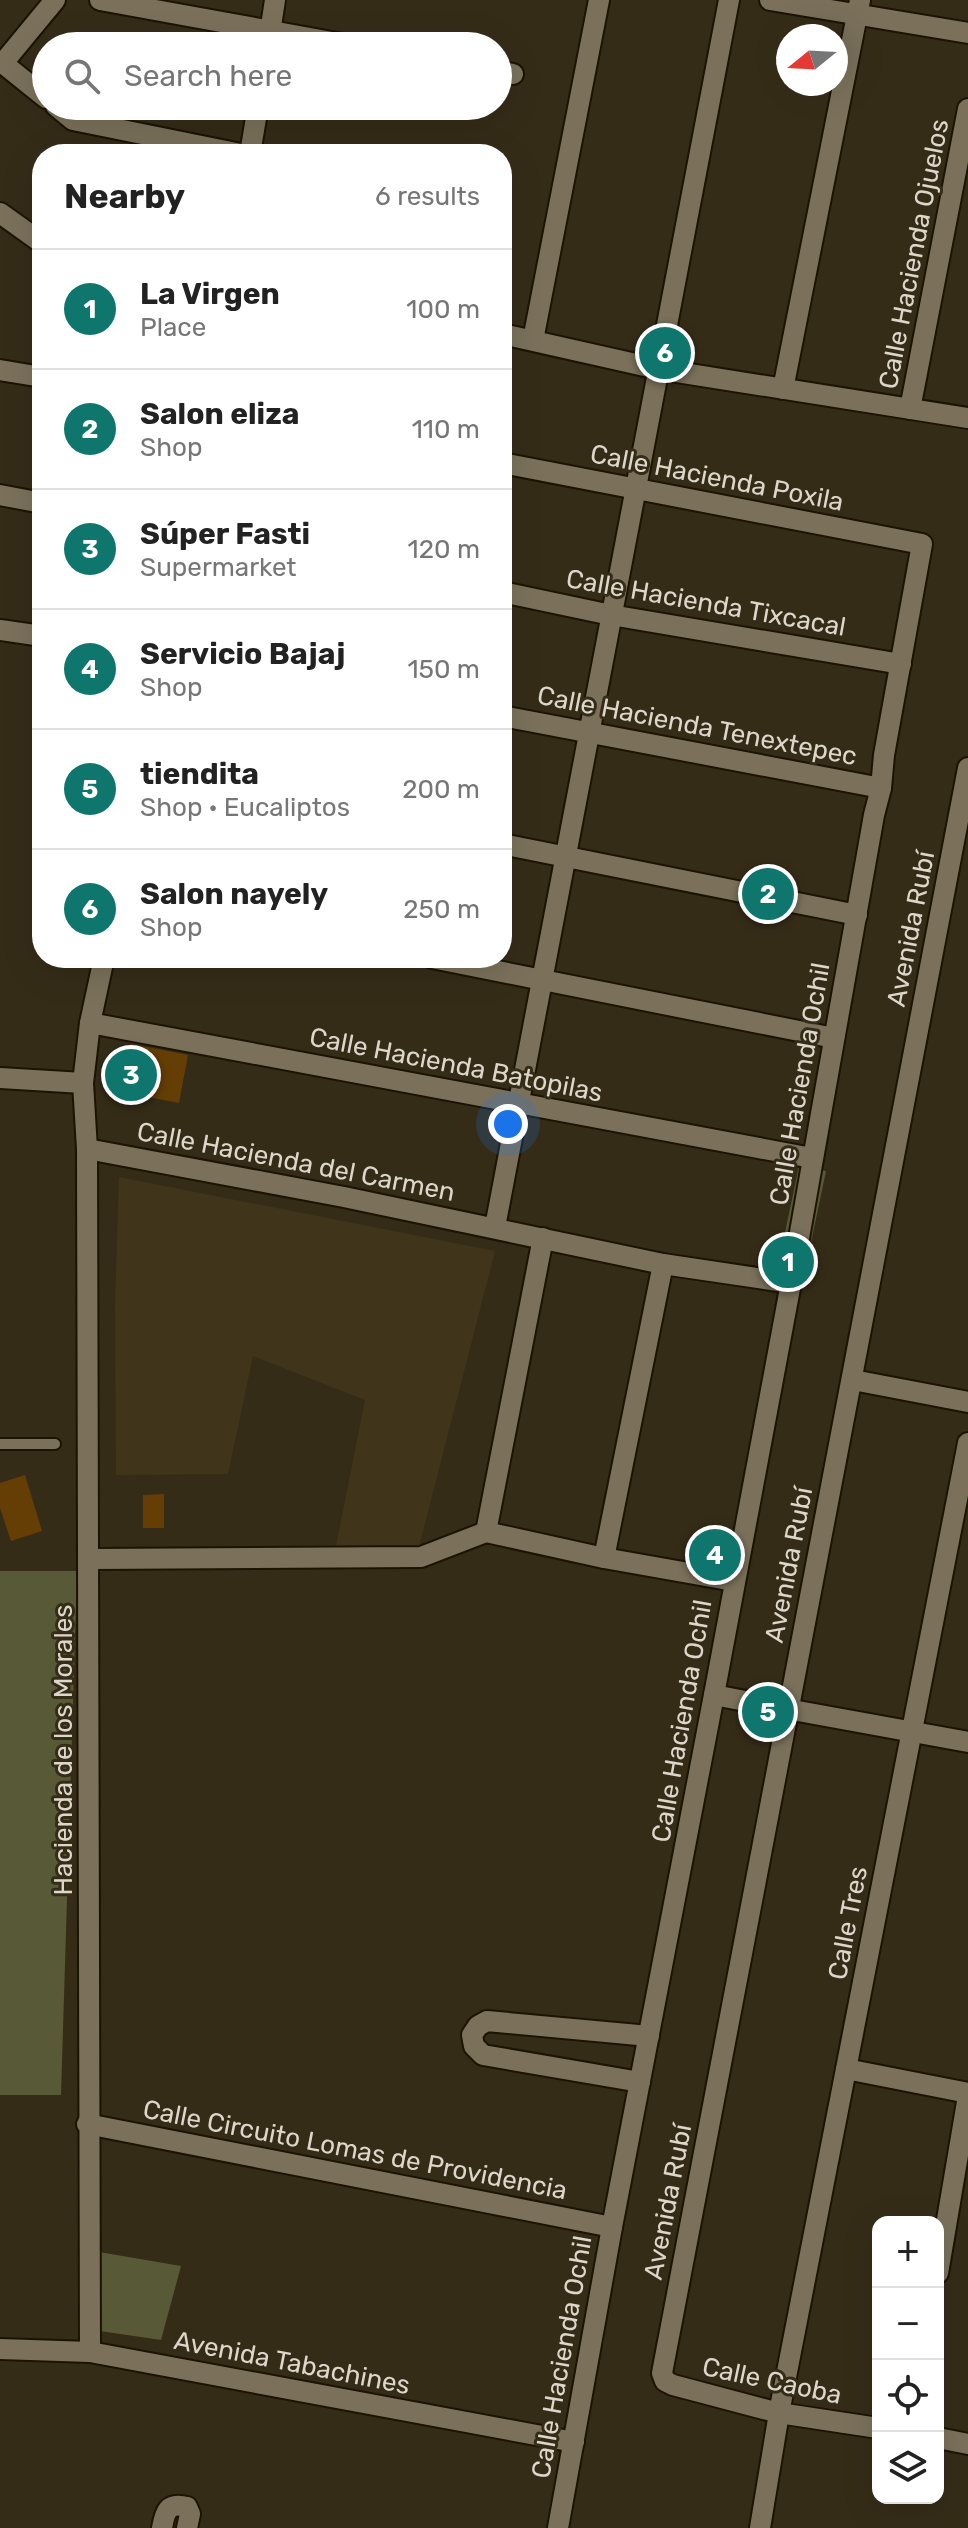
<!DOCTYPE html>
<meta charset="utf-8">
<style>
:root{--surface:#fff;--page:#f6f6f6;--text:#222;--muted:#767676;--line:#e0e0e0;--accent:#0f766e}
body{margin:0;font-family:Rubik,sans-serif;background:var(--page);color:var(--text)}
.controls{position:absolute;right:24px;bottom:24px;display:grid;overflow:hidden;border-radius:16px;box-shadow:0 8px 32px #0002}
.controls button{width:72px;height:72px;display:grid;place-items:center;padding:0;border:0;border-bottom:2px solid var(--line);background:var(--surface);color:var(--text);font:40px sans-serif}
.compass{position:absolute;left:776px;top:24px;width:72px;height:72px;border-radius:50%;background:var(--surface);box-shadow:0 8px 32px #0002;rotate:252deg}
.you{position:absolute;left:508px;top:1124px;width:28px;height:28px;margin:-20px;border:6px solid #fff;border-radius:50%;background:#1a73e8;box-shadow:0 0 0 12px #1a73e833}
.badge{display:grid;place-items:center;width:52px;height:52px;border-radius:50%;background:var(--accent);color:#fff;font-size:26px;font-weight:700}
.pin{position:absolute;translate:-50% -50%;border:4px solid #fff;box-shadow:0 2px 8px #0006}
.list{margin:0;padding:0;list-style:none}
h2{display:flex;justify-content:space-between;align-items:center;height:104px;margin:0;padding:0 32px;font-size:34px}
h2 small{font-size:26px;font-weight:400;color:var(--muted)}
.list li{display:grid;grid-template-columns:52px 1fr auto;gap:24px;align-items:center;box-sizing:border-box;height:120px;padding:0 32px;border-top:2px solid var(--line)}
.list b{display:block;font-size:30px;white-space:nowrap}
.list p{margin:0;font-size:26px;white-space:nowrap;color:var(--muted)}
.list em{font-size:26px;font-style:normal;color:var(--muted)}
.icon{flex:none;width:44px;height:44px;fill:none;stroke:currentColor;stroke-width:2;stroke-linecap:round;stroke-linejoin:round}
.map{position:relative;flex:none;width:968px;height:2528px;overflow:hidden}
.search{position:absolute;background:var(--surface);box-shadow:0 8px 32px #0002;left:32px;top:32px;width:480px;height:88px;display:flex;align-items:center;gap:20px;box-sizing:border-box;padding:0 28px;border-radius:44px;color:var(--muted);font-size:30px}
.panel{position:absolute;background:var(--surface);box-shadow:0 8px 32px #0002;left:32px;top:144px;width:480px;height:824px;border-radius:32px}
.map>svg:first-child{display:block}
</style>
<div class="map">
<svg width="968" height="2528" viewBox="0 0 968 2528">
<rect width="100%" height="100%" fill="#352c18"/>
<!-- built -->
<path fill="#40341b" d="M119 1177 495 1251 419 1547 336 1546 365 1400 253 1356 228 1474 116 1475 115 1302Z"/>
<!-- green -->
<g fill="#585936">
<path d="M799 1166 826 1171 805 1271 778 1266Z"/>
<path d="M0 1571H77L61 2095H0Z"/>
<path d="M99 2252 181 2266 161 2340 100 2331Z"/>
</g>
<!-- building -->
<g fill="#653e06">
<path d="M131 1044 188 1055 179 1103 122 1092Z"/>
<path d="M25 1475 42 1531 11 1541 0 1508V1483Z"/>
<path d="M164 1494V1528H143V1495Z"/>
</g>
<g fill="none" stroke-linecap="round" stroke-linejoin="round">
<!-- lane casing -->
<g stroke="#1c1403" stroke-width="14">
<path id="lane" d="M0 1444H55"/>
</g>
<!-- street casing -->
<g stroke="#1c1403" stroke-width="24">
<g id="street">
<path d="M100 0 354 46"/>
<path d="M770 0 968 33"/>
<path d="M0 61 46 98"/>
<path d="M3 63 55 0"/>
<path d="M498 71 513 74"/>
<path d="M56 106 73 120 241 154"/>
<path d="M0 213 42 243"/>
<path d="M502 334 658 369 968 418"/>
<path d="M533 340 599 0"/>
<path d="M0 370 42 377"/>
<path d="M783 389 860 0"/>
<path d="M910 409 968 109"/>
<path d="M502 463 922 544 884 755 881 788 874 815 791 1283"/>
<path d="M0 495 42 503"/>
<path d="M502 592 611 615 901 664"/>
<path d="M502 716 881 788"/>
<path d="M502 844 857 915"/>
<path d="M432 958 834 1038"/>
<path d="M90 1023 812 1158"/>
<path d="M0 1078 83 1083"/>
<path d="M87 1149 90 2352"/>
<path d="M495 1227 729 0"/>
<path d="M853 1380 968 1402"/>
<path d="M486 1532 543 1238"/>
<path d="M486 1532 604 1558 734 1581"/>
<path d="M604 1558 663 1264"/>
<path d="M90 1559 421 1557 486 1532"/>
<path d="M787 1709 968 1742"/>
<path d="M846 2069 968 2093"/>
<path d="M640 2082 483 2055 474 2046 472 2035 478 2026 487 2021 649 2036"/>
<path d="M87 2124 612 2227"/>
<path d="M938 2273 968 2096"/>
<path d="M0 2349 90 2352 574 2442"/>
<path d="M878 2428 779 2413 968 1443"/>
<path d="M938 2438 968 2444"/>
<path d="M162 2528C165 2511 168 2502 187 2507L190 2514 187 2528"/>
<path d="M558 2528 612 2227 714 1695"/>
</g>
</g>
<!-- secondary casing -->
<g stroke="#1c1403" stroke-width="24">
<g id="secondary">
<path d="M268 46 275 0"/>
<path d="M250 154 258 106"/>
<path d="M0 630 42 636"/>
<path d="M104 958 90 1023 83 1083 87 1149 344 1197 663 1264 791 1283 714 1695 787 1709"/>
<path d="M760 2528 779 2413 673 2385 665 2381 662 2373 968 768"/>
</g>
</g>
<!-- lane -->
<use href="#lane" stroke="#7b715b" stroke-width="10"/>
<!-- street -->
<use href="#street" stroke="#7b715b" stroke-width="20"/>
<!-- secondary -->
<use href="#secondary" stroke="#7b715b" stroke-width="20"/>
</g>
<g text-anchor="middle" dominant-baseline="central" stroke-width="6" stroke-linejoin="round" paint-order="stroke">
<!-- street labels -->
<g font-size="26" fill="#ddd7cb" stroke="#352c18">
<text transform="translate(914 254) rotate(-79)">Calle Hacienda Ojuelos</text>
<text transform="translate(717 478) rotate(11)">Calle Hacienda Poxila</text>
<text transform="translate(706 603) rotate(10)">Calle Hacienda Tixcacal</text>
<text transform="translate(697 726) rotate(11)">Calle Hacienda Tenextepec</text>
<text transform="translate(911 929) rotate(-79)">Avenida Rubí</text>
<text transform="translate(456 1065) rotate(11)">Calle Hacienda Batopilas</text>
<text transform="translate(800 1084) rotate(-80)">Calle Hacienda Ochil</text>
<text transform="translate(296 1162) rotate(11)">Calle Hacienda del Carmen</text>
<text transform="translate(789 1565) rotate(-79)">Avenida Rubí</text>
<text transform="translate(682 1721) rotate(-80)">Calle Hacienda Ochil</text>
<text transform="translate(63 1750) rotate(-90)">Hacienda de los Morales</text>
<text transform="translate(848 1923) rotate(-79)">Calle Tres</text>
<text transform="translate(355 2150) rotate(11)">Calle Circuito Lomas de Providencia</text>
<text transform="translate(668 2202) rotate(-79)">Avenida Rubí</text>
<text transform="translate(562 2357) rotate(-80)">Calle Hacienda Ochil</text>
<text transform="translate(292 2363) rotate(11)">Avenida Tabachines</text>
<text transform="translate(772 2381) rotate(12)">Calle Caoba</text>
</g>
</g>
</svg>
<div class="controls">
<button>+</button>
<button>−</button>
<button><svg class="icon" aria-label="locate" viewBox="0 0 24 24"><circle cx="12" cy="12" r="6"/><path d="M12 2v4M12 18v4M2 12h4M18 12h4"/></svg></button>
<button><svg class="icon" aria-label="layers" viewBox="0 0 24 24"><path d="M12 4l9 5-9 5-9-5zM3 14l9 5 9-5"/></svg></button>
</div>
<svg class="compass" viewBox="-18 -18 36 36"><path d="M0-13l5 13h-10z" fill="#e53935"/><path d="M0 13l5-13h-10z" fill="#767676"/></svg>
<div class="you"></div>
<div class="pin badge" style="left:788px;top:1262px">1</div>
<div class="pin badge" style="left:768px;top:894px">2</div>
<div class="pin badge" style="left:131px;top:1075px">3</div>
<div class="pin badge" style="left:715px;top:1555px">4</div>
<div class="pin badge" style="left:768px;top:1712px">5</div>
<div class="pin badge" style="left:665px;top:353px">6</div>
<div class="search"><svg class="icon" aria-label="search" viewBox="0 0 24 24"><circle cx="10" cy="10" r="6"/><path d="M15 15l6 6"/></svg>Search here</div>
<section class="panel">
<h2>Nearby<small>6 results</small></h2>
<ul class="list">
<li><span class="badge">1</span><div><b>La Virgen</b><p>Place</p></div><em>100 m</em></li>
<li><span class="badge">2</span><div><b>Salon eliza</b><p>Shop</p></div><em>110 m</em></li>
<li><span class="badge">3</span><div><b>Súper Fasti</b><p>Supermarket</p></div><em>120 m</em></li>
<li><span class="badge">4</span><div><b>Servicio Bajaj</b><p>Shop</p></div><em>150 m</em></li>
<li><span class="badge">5</span><div><b>tiendita</b><p>Shop · Eucaliptos</p></div><em>200 m</em></li>
<li><span class="badge">6</span><div><b>Salon nayely</b><p>Shop</p></div><em>250 m</em></li>
</ul>
</section>
</div>
